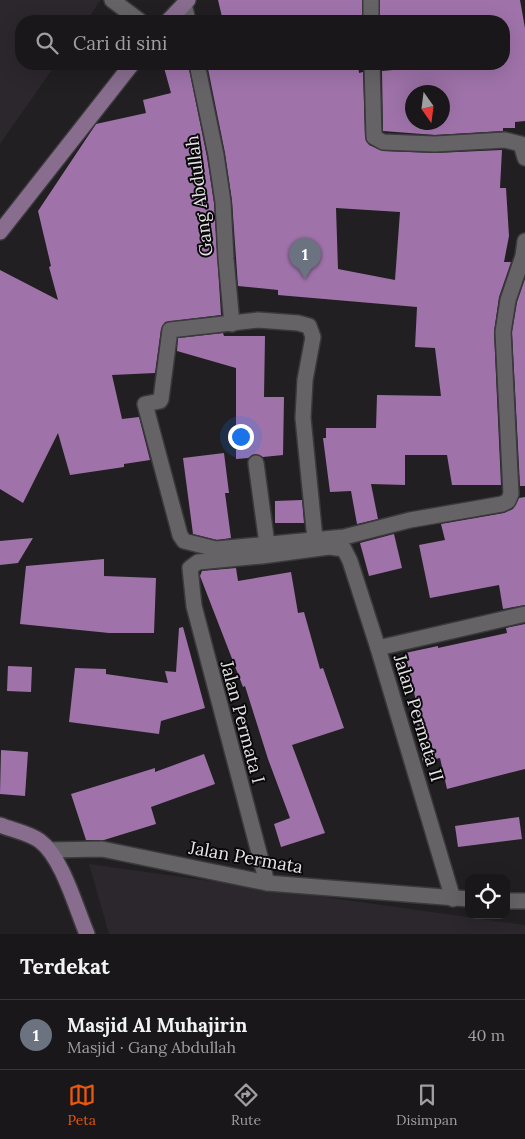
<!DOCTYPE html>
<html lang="id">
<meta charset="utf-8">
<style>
:root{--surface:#191719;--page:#222022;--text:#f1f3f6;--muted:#9f9fa2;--line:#373638;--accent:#ea580c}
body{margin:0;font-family:Lora,serif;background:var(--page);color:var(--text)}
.controls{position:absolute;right:15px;bottom:15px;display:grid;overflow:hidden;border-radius:10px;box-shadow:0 5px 20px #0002}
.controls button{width:45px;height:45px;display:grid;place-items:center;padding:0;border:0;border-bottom:1px solid var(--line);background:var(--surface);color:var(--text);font:25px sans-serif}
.compass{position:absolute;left:405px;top:85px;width:45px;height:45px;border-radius:50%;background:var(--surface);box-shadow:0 5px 20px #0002;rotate:166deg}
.you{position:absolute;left:240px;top:436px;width:18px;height:18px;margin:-12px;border:4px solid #fff;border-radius:50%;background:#1a73e8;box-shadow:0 0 0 8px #1a73e833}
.badge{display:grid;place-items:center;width:32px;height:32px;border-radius:50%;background:var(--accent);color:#fff;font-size:16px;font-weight:700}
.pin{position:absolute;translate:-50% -41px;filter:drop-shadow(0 1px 2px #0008)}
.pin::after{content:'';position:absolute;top:26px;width:18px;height:15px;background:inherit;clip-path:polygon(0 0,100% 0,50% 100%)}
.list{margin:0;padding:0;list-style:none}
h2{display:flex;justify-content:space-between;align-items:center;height:65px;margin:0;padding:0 20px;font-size:21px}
h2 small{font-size:16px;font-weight:400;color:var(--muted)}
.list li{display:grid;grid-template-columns:32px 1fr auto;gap:15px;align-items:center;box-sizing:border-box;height:70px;padding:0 20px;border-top:1px solid var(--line)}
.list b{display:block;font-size:19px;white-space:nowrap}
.list p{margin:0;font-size:16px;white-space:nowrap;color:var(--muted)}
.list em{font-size:16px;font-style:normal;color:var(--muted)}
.icon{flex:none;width:28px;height:28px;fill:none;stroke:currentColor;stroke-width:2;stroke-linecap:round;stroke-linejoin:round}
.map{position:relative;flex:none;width:525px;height:934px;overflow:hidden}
.search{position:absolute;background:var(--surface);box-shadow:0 5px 20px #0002;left:15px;right:15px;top:15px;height:55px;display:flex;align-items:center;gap:12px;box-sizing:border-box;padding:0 18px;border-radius:20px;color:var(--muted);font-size:19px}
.sheet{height:135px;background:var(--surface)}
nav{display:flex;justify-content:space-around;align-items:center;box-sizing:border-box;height:70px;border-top:1px solid var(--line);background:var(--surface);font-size:14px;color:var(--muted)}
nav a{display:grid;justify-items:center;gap:2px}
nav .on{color:var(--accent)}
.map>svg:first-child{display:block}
</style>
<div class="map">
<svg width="525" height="934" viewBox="0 0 525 934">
<rect width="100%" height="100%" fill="#211f21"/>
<!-- built -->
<g fill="#2c262d">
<path d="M0 0H101L86 21H21V64H56L0 144Z"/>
<path d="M89 864 525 925V934H109Z"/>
</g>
<!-- building -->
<g fill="#9f73aa" fill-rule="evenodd">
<path d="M218 0H362V21H223Z"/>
<path d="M380 0H520L525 28V121L515 122V128H503V131L435 135 383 131 382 71 404 69 403 64H504V21H380ZM412 92H442V122H412Z"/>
<path d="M163 64H188L207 157 214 203 221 315 165 322 161 329 155 373 112 375 122 419 139 417 150 460 124 464V467L70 475 58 433 23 503 0 489V270L58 300 49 267 51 266 38 211 96 124 146 113 143 100 171 93Z"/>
<path d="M207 64H358L359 73 363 72 365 137 369 145 383 151 435 153 502 150 500 188H506L509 236 504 262H511L499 297 494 332 501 485H452L447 455H405V485L371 484 378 519 357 524 351 491 330 492 323 438H326V428H376L377 395 441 396 435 348 415 347 417 307 278 295V290L238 286 232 201 225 153ZM336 208 400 212 395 280 338 269Z"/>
<path d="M525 279V486H520L512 332 517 302Z"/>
<path d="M223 333 224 336H265L264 397H284L283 455 263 457 255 454 248 458 236 459V368L177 351 178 338Z"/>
<path d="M224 453 229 493H225L231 538 217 540 193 534 183 458Z"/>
<path d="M525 497V605L503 609 499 585 430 598 419 545 445 540 441 524 504 513 513 509 519 498Z"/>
<path d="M302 500 304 523H275V501Z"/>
<path d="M394 534 402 568 369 576 360 543Z"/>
<path d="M33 538 18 563 0 565V541Z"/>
<path d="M104 559V576L156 578 154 633H109L20 624 26 566Z"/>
<path d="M236 568 238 581 291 572 298 613 304 612 320 669 323 668 344 728 292 745 325 833 281 847 274 824 290 818 268 759 245 686 243 687 200 576 202 571Z"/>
<path d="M525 624V769L447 789 440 758 423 762 417 735H419L413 702 416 701 405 653 438 646V648L507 633 506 628Z"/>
<path d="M183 627 205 708 161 721 159 734 69 722 75 668 106 669V674L168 683 165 671 176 672 179 628Z"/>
<path d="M8 666 32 667 31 692 7 691Z"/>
<path d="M1 750 28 752 25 796 0 794Z"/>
<path d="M204 754 215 784 151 807 156 824 104 840H86L71 794 155 768V772Z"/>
<path d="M519 817 522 839 458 847 455 826Z"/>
</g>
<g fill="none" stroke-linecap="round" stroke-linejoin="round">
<!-- street casing -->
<g stroke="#3a393b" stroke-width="18">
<g id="street">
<path d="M112 0 140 21"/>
<path d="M371 0V21"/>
<path d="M184 4 188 21"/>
<path d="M197 64 216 155 223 202 226 259 232 324"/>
<path d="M372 64 374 137 383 142 435 144 505 140 521 144 525 158"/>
<path d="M256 463 267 544"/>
<path d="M315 539 303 418 305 380 313 337 309 326 298 323 258 320 170 330 161 399 160 401 145 404 180 535 184 541 216 549 344 537 410 520 502 504 508 501 511 494 503 332 508 300 523 256 525 241"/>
<path d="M378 648 525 614"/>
<path d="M49 850 102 849 267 883 469 899"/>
<path d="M267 883 194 606 190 568 198 562 262 556 329 547 344 549 350 561 378 648 453 899"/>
<path d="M506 901H525"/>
</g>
</g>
<!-- secondary casing -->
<g stroke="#3a393b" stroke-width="18">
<g id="secondary">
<path d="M168 21 188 0"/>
<path d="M0 232 132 64"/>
<path d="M0 825C12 830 29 833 40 841 62 857 76 908 87 934"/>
</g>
</g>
<!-- street -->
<use href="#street" stroke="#656366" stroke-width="15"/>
<!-- secondary -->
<use href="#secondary" stroke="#886d8e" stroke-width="15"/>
</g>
<g text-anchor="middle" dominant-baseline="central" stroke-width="4" stroke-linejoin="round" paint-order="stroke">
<!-- street labels -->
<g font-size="18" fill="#e6e4e6" stroke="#0a090a">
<text transform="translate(199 196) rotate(-97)">Gang Abdullah</text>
<text transform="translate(419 718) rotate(73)">Jalan Permata II</text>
<text transform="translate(243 722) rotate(75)">Jalan Permata I</text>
<text transform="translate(246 857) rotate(10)">Jalan Permata</text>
</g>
</g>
</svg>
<div class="controls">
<button><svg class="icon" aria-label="locate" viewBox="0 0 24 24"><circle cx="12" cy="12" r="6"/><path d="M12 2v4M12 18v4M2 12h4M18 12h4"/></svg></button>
</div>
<svg class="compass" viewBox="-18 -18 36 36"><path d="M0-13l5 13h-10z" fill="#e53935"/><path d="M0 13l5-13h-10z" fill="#9f9fa2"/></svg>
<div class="you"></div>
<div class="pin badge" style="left:305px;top:279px;background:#6b7280">1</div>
<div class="search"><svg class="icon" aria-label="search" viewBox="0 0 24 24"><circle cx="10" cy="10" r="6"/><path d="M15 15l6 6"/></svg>Cari di sini</div>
</div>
<section class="sheet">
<h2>Terdekat<small></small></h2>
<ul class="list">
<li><span class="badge" style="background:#6b7280">1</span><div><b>Masjid Al Muhajirin</b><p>Masjid · Gang Abdullah</p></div><em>40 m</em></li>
</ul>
</section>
<nav>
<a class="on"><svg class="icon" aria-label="map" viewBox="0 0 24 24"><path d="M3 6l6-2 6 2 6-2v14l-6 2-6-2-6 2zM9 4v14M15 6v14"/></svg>Peta</a>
<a><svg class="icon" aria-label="directions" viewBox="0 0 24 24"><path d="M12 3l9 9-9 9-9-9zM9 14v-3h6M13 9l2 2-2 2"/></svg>Rute</a>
<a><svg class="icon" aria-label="saved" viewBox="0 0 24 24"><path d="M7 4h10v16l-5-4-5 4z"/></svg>Disimpan</a>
</nav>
